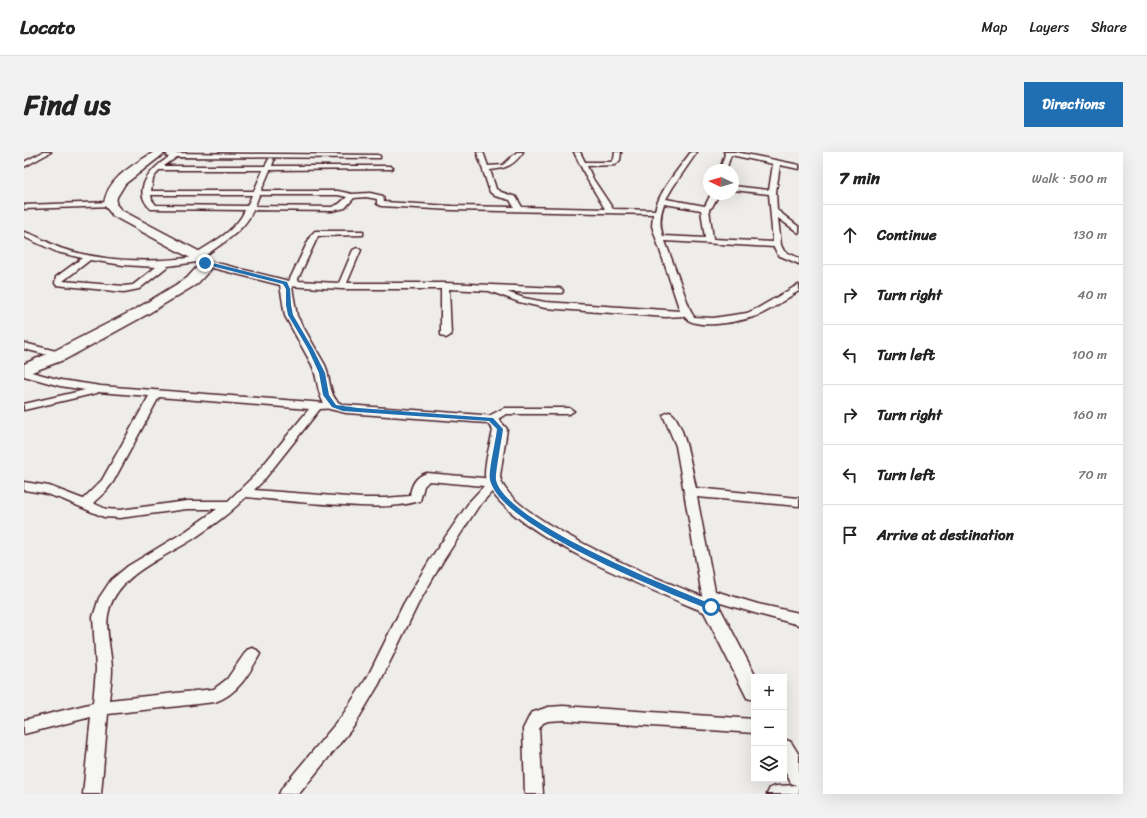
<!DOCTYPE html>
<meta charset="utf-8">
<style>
:root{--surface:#fff;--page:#f2f2f2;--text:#222;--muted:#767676;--line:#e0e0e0;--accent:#1f6fb2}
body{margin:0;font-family:Sriracha,sans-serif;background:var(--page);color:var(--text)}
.controls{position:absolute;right:12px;bottom:12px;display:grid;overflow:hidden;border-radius:0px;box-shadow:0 4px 16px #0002}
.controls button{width:36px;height:36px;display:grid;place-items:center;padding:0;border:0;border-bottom:1px solid var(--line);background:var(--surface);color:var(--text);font:20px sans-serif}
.compass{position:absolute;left:679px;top:12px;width:36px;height:36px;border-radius:50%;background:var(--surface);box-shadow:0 4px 16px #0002;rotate:274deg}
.stop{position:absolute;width:12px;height:12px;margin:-9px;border:3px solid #1f6fb2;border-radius:50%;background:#fff}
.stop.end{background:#1f6fb2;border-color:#fff;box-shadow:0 1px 4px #0008}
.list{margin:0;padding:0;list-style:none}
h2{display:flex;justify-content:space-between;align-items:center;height:52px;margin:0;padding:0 16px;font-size:17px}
h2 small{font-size:13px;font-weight:400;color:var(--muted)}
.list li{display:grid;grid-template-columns:26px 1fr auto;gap:12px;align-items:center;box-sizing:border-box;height:60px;padding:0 16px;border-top:1px solid var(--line)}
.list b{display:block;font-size:15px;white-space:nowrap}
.list em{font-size:13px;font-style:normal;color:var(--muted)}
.icon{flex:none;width:22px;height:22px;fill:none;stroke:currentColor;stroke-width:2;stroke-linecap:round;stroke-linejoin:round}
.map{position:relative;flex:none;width:775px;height:642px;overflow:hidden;border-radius:0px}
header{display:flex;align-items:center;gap:24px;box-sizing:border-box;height:56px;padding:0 20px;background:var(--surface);border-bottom:1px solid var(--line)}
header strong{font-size:19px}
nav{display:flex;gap:22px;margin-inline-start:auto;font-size:14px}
.intro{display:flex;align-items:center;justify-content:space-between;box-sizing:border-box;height:96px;padding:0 24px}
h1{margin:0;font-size:28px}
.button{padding:10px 18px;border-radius:0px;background:var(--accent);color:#fff;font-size:14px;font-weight:700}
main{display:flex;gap:24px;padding:0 24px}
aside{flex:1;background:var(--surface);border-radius:0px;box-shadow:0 4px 16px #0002}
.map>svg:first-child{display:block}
</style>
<header>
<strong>Locato</strong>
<nav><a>Map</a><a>Layers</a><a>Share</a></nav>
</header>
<div class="intro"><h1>Find us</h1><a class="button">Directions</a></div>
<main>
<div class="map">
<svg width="775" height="642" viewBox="0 0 775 642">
<rect width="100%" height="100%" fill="#efedea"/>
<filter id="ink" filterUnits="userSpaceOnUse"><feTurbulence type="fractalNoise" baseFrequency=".025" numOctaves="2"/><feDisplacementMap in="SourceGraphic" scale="8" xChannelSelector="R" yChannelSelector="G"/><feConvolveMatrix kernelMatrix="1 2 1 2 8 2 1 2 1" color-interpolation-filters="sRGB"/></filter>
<g filter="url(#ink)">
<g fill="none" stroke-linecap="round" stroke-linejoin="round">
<!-- minor casing -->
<g stroke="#4a1f2b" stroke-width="3">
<g id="minor">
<path d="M19 0H27L0 15V10Z"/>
<path d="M453 0H459L464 14 479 13 493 0H499C490 13 482 17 466 18L472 37 477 40 492 45 498 55 581 57 563 27 550 0H556L561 10H587L590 7 591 0H597L596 8 591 13 563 14 569 27 589 57 631 58C637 36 654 18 667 0H673L649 35 642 47 681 54 687 42H695L688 55 685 57 689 87 749 90 745 42 709 38V34L745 38 749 12 707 3 702 18H696L701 2 700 0H712L775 13V17L756 13 752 40 753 58 775 75V81L754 66 757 93 760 99 775 106V112L754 103 750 95 641 89 667 160 670 165 689 166 723 161 734 156 772 134 775 133V139C761 147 749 157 735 163 719 169 670 180 660 164L642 165 521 156 495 150 465 139 425 137 427 183 422 186 417 183V137H318L261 134 257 131 258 129H265L287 83 291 79H339V83L294 84 273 129 315 131 329 98 333 96 337 98 323 131H421L535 136 538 137 539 139 538 141 483 140 500 146 521 150 656 159 628 74 629 62 428 58 357 54 353 52V47L342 45 330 46 321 56 308 59 229 58C220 80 197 92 179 105L182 107 181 109 144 114 115 137 100 140 32 133 31 131 32 125 58 106 33 100 0 85V80C14 83 26 93 39 97 82 110 127 111 171 105V102C189 90 212 79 221 58L127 57C106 38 128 16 145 5L142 3 145 1 354 3 356 4V6L153 5 140 14H241L245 7 247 6 250 8 248 14H366L369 16 368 17 246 18 237 39H314L328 42 346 41 359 44 360 50 428 54 490 55 486 48 471 44 466 40ZM135 18H239L230 39H127L129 27ZM127 43H228L223 54 132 53 128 48ZM235 43H314L323 45 315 52 308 55 231 54ZM640 52 677 58 681 86 639 84C635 72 636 63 640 52ZM66 108 99 113 132 115 109 133 100 134 39 129Z"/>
<path d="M86 50H89V54L0 57V53Z"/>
<path d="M0 191 40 201 41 203 36 206 0 197Z"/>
<path d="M0 218 37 228 77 234 314 252 315 254 314 256 296 257 239 329 230 338 337 346H361L386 344C387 333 392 324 403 321L470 327 474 328 476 331 454 355 419 409 394 452 355 532 330 574 275 642H255L258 636 318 564 344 524 380 451 409 403 446 349 460 334 405 329 400 334 396 349C371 356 346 355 320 353 288 352 255 348 222 345 207 360 190 373 172 385 141 406 91 422 84 463 81 478 88 502 88 518 88 528 86 538 85 548L190 537 203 527 223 498 228 496 233 498 236 502C225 522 214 542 191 550L84 562 77 642H59L67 565 0 582V568L69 551 72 518 69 465 75 446 87 428 104 414 162 379 193 357H163L96 366 80 365 38 347 19 341 0 338V330L25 334 59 347 78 328 125 244 74 240 73 241 0 258V252L61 238 36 234 0 224ZM135 245 285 257 231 323 204 349H163L96 358 82 357 69 351 82 339 89 330Z"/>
<path d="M480 256H545L550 259 545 262H482L471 269H463L461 267 463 265Z"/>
<path d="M645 260C659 263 669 322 672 336L775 346V354L673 345 691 439 734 452 775 461V473L734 462 693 450 694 455 692 459 687 460 682 459 680 455 652 294 639 263Z"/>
<path d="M539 554 730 567V581L539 568 524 569 519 571 515 577 519 642H501L499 577 507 561 524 555Z"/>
<path d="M775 633V642H743L746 636 752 634Z"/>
</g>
</g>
<!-- tertiary casing -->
<g stroke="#4a1f2b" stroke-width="3">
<g id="tertiary">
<path d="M181 108 265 129 268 135 273 164 301 213C307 226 304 251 322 253L472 264 483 277 476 324C480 367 653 435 693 450L732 525H730V548L723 546 680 460C628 438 482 381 462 329 458 318 467 290 469 278L463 271 322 261 305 257C292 245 295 228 288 213L261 164 256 133 177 113 176 111 177 109Z"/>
<path d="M760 587 767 590 775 603V634L767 631 760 617Z"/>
</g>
</g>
<!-- trunk casing -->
<g stroke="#4a1f2b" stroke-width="3">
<path id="trunk" d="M130 0H142L101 32 93 45 92 52 97 58 182 103 188 111 185 119 173 132 122 163 42 207 0 223V212L30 199 112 157 163 126 173 115 174 111 172 109 89 64 80 53C82 27 109 13 130 0Z"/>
</g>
<!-- minor -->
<use href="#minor" fill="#f6f6f2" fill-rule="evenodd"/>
<!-- tertiary -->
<use href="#tertiary" fill="#f6f6f2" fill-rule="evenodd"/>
<!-- trunk -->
<use href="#trunk" fill="#f6f6f2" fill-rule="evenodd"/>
</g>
</g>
<!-- route -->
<path fill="#1f6fb2" d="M181 109 263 130 266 137 267 153 269 163 289 197 301 221 305 243 312 253 334 256 469 266 479 277C478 287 471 321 472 328 482 371 648 436 690 453V457H684C640 439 477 375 466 328 464 320 472 288 473 277L465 269 319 259 308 255 299 243 295 221 284 197 264 163 262 153V137L259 132 180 112Z"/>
</svg>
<div class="controls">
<button>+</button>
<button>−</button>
<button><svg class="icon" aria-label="layers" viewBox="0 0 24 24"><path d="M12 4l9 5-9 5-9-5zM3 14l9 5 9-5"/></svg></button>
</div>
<svg class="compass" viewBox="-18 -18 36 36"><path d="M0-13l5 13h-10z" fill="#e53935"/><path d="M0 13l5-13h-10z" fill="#767676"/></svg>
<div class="stop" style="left:687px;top:455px"></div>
<div class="stop end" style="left:181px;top:111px"></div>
</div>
<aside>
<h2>7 min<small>Walk · 500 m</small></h2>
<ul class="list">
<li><svg class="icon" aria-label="ahead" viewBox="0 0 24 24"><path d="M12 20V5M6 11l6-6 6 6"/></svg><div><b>Continue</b></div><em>130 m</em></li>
<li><svg class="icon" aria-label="right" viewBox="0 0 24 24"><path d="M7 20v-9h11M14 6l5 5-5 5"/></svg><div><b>Turn right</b></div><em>40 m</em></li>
<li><svg class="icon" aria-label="left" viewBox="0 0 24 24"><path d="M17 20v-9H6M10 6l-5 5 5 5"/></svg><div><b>Turn left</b></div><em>100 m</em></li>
<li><svg class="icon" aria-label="right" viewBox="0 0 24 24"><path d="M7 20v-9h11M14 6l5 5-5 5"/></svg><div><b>Turn right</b></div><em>160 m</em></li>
<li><svg class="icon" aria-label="left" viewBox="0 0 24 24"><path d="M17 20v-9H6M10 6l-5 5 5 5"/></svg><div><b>Turn left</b></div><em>70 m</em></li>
<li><svg class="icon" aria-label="arrive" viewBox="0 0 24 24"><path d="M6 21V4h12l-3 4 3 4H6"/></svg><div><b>Arrive at destination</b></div></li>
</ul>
</aside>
</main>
